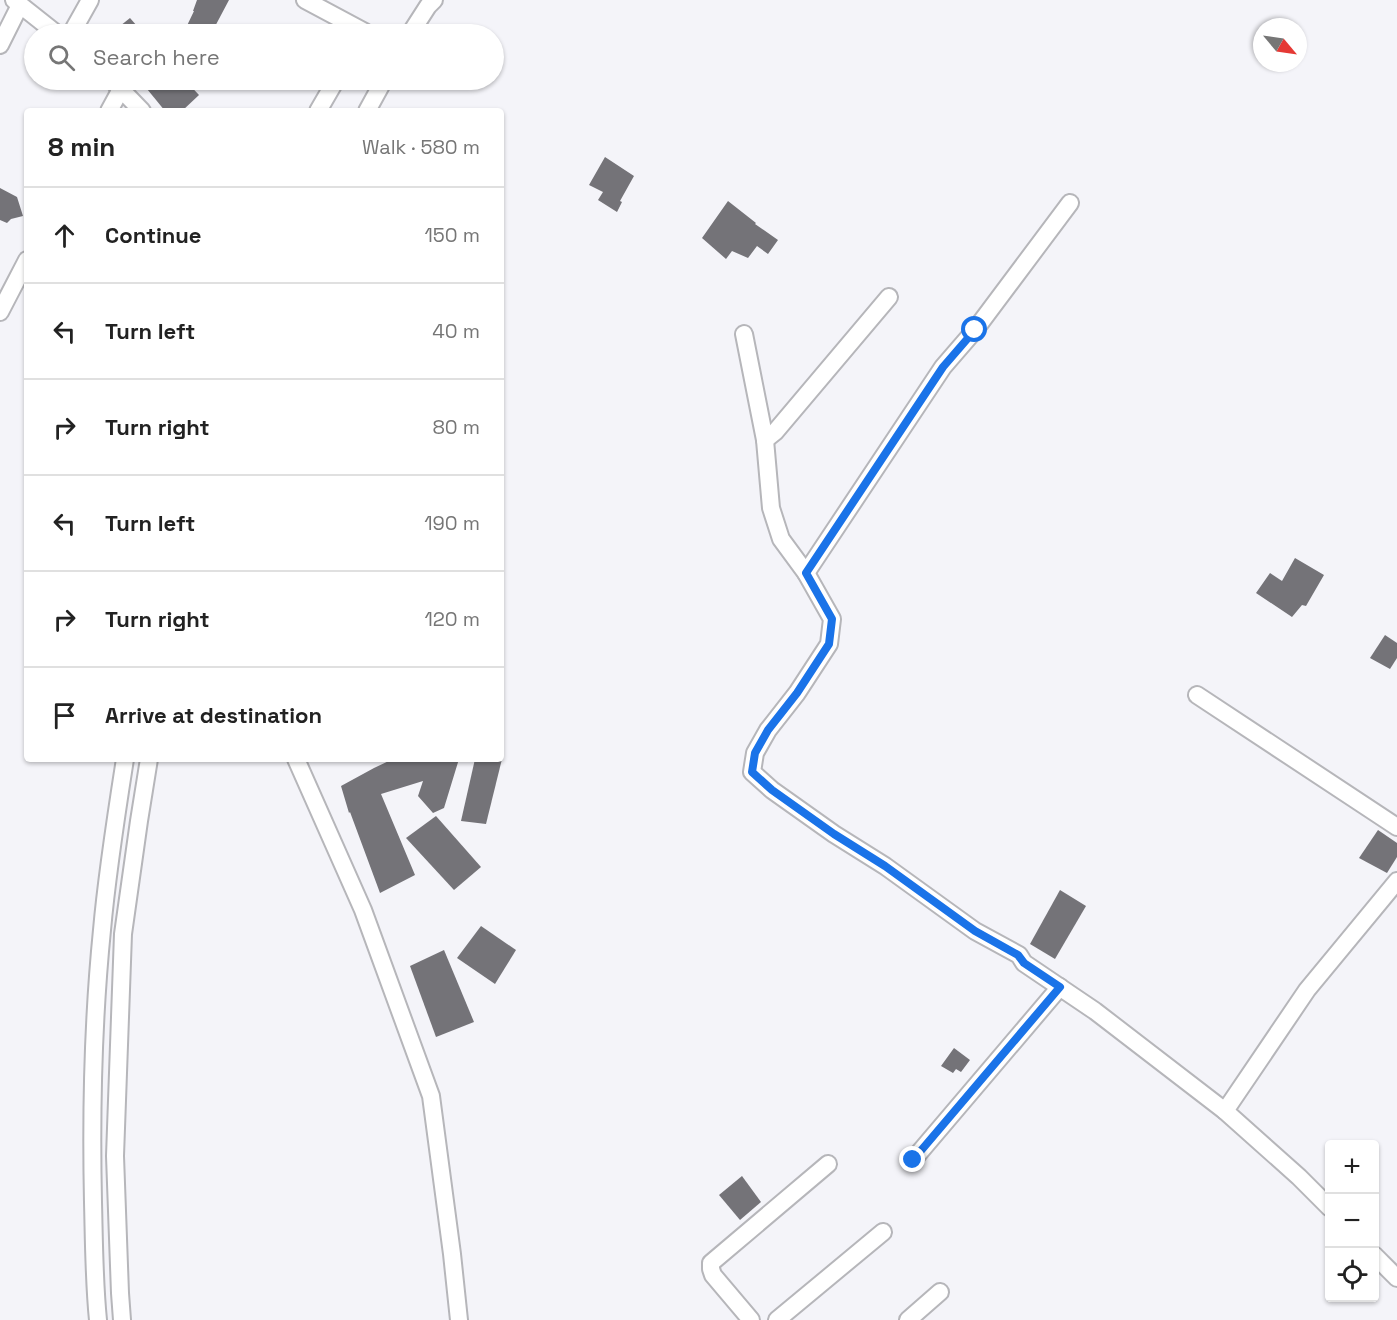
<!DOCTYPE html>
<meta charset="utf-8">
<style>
:root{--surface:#fff;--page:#f6f6f6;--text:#222;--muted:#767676;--line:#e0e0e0}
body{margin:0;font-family:"Space Grotesk",sans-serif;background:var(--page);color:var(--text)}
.controls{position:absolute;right:18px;bottom:18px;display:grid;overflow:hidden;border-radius:6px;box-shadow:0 2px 4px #0004}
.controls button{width:54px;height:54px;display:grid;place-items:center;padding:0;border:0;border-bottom:2px solid var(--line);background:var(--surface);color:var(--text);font:30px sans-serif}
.compass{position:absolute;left:1253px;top:18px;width:54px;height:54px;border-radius:50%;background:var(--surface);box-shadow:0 2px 4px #0004;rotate:119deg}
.stop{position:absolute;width:18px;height:18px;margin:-14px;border:4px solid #1a73e8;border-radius:50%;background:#fff}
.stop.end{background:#1a73e8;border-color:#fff;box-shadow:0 2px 6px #0008}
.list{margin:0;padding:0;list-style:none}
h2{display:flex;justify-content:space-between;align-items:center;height:78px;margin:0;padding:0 24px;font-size:26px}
h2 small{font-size:20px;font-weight:400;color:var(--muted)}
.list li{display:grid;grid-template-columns:39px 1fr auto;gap:18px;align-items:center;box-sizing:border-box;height:96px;padding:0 24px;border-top:2px solid var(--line)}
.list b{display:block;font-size:22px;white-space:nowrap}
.list em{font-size:20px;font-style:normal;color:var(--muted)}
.icon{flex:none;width:33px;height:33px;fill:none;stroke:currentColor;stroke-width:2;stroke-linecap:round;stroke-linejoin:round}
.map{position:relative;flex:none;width:1397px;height:1320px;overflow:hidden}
.search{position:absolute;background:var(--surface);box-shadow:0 2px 4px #0004;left:24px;top:24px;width:480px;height:66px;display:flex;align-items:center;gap:15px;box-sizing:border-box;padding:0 21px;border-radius:33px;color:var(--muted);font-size:22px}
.panel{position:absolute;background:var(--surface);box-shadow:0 2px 4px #0004;left:24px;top:108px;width:480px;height:654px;border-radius:6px}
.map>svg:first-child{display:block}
</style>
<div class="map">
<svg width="1397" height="1320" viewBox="0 0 1397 1320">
<rect width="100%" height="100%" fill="#f4f4f9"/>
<!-- building -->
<g fill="#747378">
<path d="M197 0H229L211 34H183L194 11H193Z"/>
<path d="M130 18 144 34H110Z"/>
<path d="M148 80H185L199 95 182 111H165L143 84Z"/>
<path d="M605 157 634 176 620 201 622 202 617 212 598 200 603 192 589 185Z"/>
<path d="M0 188 17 197 23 216 11 219 7 223 0 220Z"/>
<path d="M728 201 756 223 755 224 778 240 768 254 757 246 748 258 732 251 726 259 702 238Z"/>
<path d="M1295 558 1324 575 1306 606 1302 605 1292 617 1256 593 1270 573 1282 581Z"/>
<path d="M1385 635 1397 643V658L1390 669 1370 658Z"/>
<path d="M393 759H459L444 808 433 813 418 796 423 781 381 794 415 875 380 893 350 812 349 813 341 786 374 768Z"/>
<path d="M475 759H502L486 824 461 821Z"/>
<path d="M436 816 481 867 454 890 406 838Z"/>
<path d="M1378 830 1397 843V857L1387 873 1359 858Z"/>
<path d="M1060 890 1086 906 1055 959 1030 944Z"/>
<path d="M481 926 516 950 495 984 457 958Z"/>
<path d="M444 950 474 1022 436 1037 410 966Z"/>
<path d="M954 1048 970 1060 961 1072 956 1069 953 1073 941 1066Z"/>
<path d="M742 1176 761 1202 740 1220 719 1195Z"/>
</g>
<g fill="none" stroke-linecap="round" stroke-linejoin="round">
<!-- minor casing -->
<g stroke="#b6b6ba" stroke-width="20">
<g id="minor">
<path d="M14 0 57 34"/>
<path d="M305 0 365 32"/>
<path d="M71 34 90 0"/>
<path d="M410 34 428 6 434 0"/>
<path d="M0 45 20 5"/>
<path d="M112 80 142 111"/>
<path d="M109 111 121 89"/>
<path d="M318 111 336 80"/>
<path d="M367 111 384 80"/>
<path d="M0 312 27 260"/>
<path d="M744 334 765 440 771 508 781 539 806 573 832 619 829 644 797 693 768 730 755 753 752 772 772 790 834 834 885 866 975 931 1019 955 1024 963 1095 1011 1225 1111 1307 990 1397 881"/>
<path d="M765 440 775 432 889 297"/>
<path d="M806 573 943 367 975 330 1070 203"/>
<path d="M1197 695 1397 827"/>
<path d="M296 759 363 910 431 1096 452 1254 459 1320"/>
<path d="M1225 1111 1299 1177 1330 1208"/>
<path d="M913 1160 1060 987"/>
<path d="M1374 1255 1397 1278"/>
<path d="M98 1320C94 1281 94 1241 93 1202 91 1112 93 1020 102 930 107 873 116 816 125 759"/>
<path d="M122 1320 120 1293 115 1156 123 934 139 821 149 759"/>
<path d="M751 1320 713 1275 711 1269V1263L828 1164"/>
<path d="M777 1320 883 1232"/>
<path d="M908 1320 940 1292"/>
</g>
</g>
<!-- minor -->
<use href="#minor" stroke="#fff" stroke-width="16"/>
</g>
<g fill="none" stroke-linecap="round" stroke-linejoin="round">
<!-- route -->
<path stroke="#1a73e8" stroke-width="8" d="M913 1160 1060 987 1024 963 1018 955 975 931 885 866 834 834 772 790 752 772 755 753 768 730 797 693 829 644 832 619 806 573 943 367 975 330"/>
</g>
</svg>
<div class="controls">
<button>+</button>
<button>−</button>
<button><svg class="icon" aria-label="locate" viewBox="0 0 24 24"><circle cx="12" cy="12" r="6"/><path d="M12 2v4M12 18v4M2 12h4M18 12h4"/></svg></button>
</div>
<svg class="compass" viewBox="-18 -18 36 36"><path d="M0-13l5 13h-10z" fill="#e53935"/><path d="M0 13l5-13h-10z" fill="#767676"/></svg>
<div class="stop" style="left:975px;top:330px"></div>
<div class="stop end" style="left:913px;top:1160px"></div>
<div class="search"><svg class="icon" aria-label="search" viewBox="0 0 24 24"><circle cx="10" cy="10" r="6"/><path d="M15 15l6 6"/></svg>Search here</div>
<section class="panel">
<h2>8 min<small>Walk · 580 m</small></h2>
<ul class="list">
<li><svg class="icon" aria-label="ahead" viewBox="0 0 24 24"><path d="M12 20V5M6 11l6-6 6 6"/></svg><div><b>Continue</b></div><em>150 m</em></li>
<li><svg class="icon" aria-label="left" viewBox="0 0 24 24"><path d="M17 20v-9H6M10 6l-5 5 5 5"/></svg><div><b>Turn left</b></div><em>40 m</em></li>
<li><svg class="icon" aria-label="right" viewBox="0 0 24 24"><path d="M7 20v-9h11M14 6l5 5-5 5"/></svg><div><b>Turn right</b></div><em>80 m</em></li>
<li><svg class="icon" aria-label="left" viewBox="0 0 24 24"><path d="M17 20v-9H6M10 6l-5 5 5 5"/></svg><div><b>Turn left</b></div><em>190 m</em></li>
<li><svg class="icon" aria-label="right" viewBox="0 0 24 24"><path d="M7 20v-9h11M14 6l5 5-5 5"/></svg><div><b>Turn right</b></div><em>120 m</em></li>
<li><svg class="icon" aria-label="arrive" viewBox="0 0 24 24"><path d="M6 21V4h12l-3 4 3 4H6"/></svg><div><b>Arrive at destination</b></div></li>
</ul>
</section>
</div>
